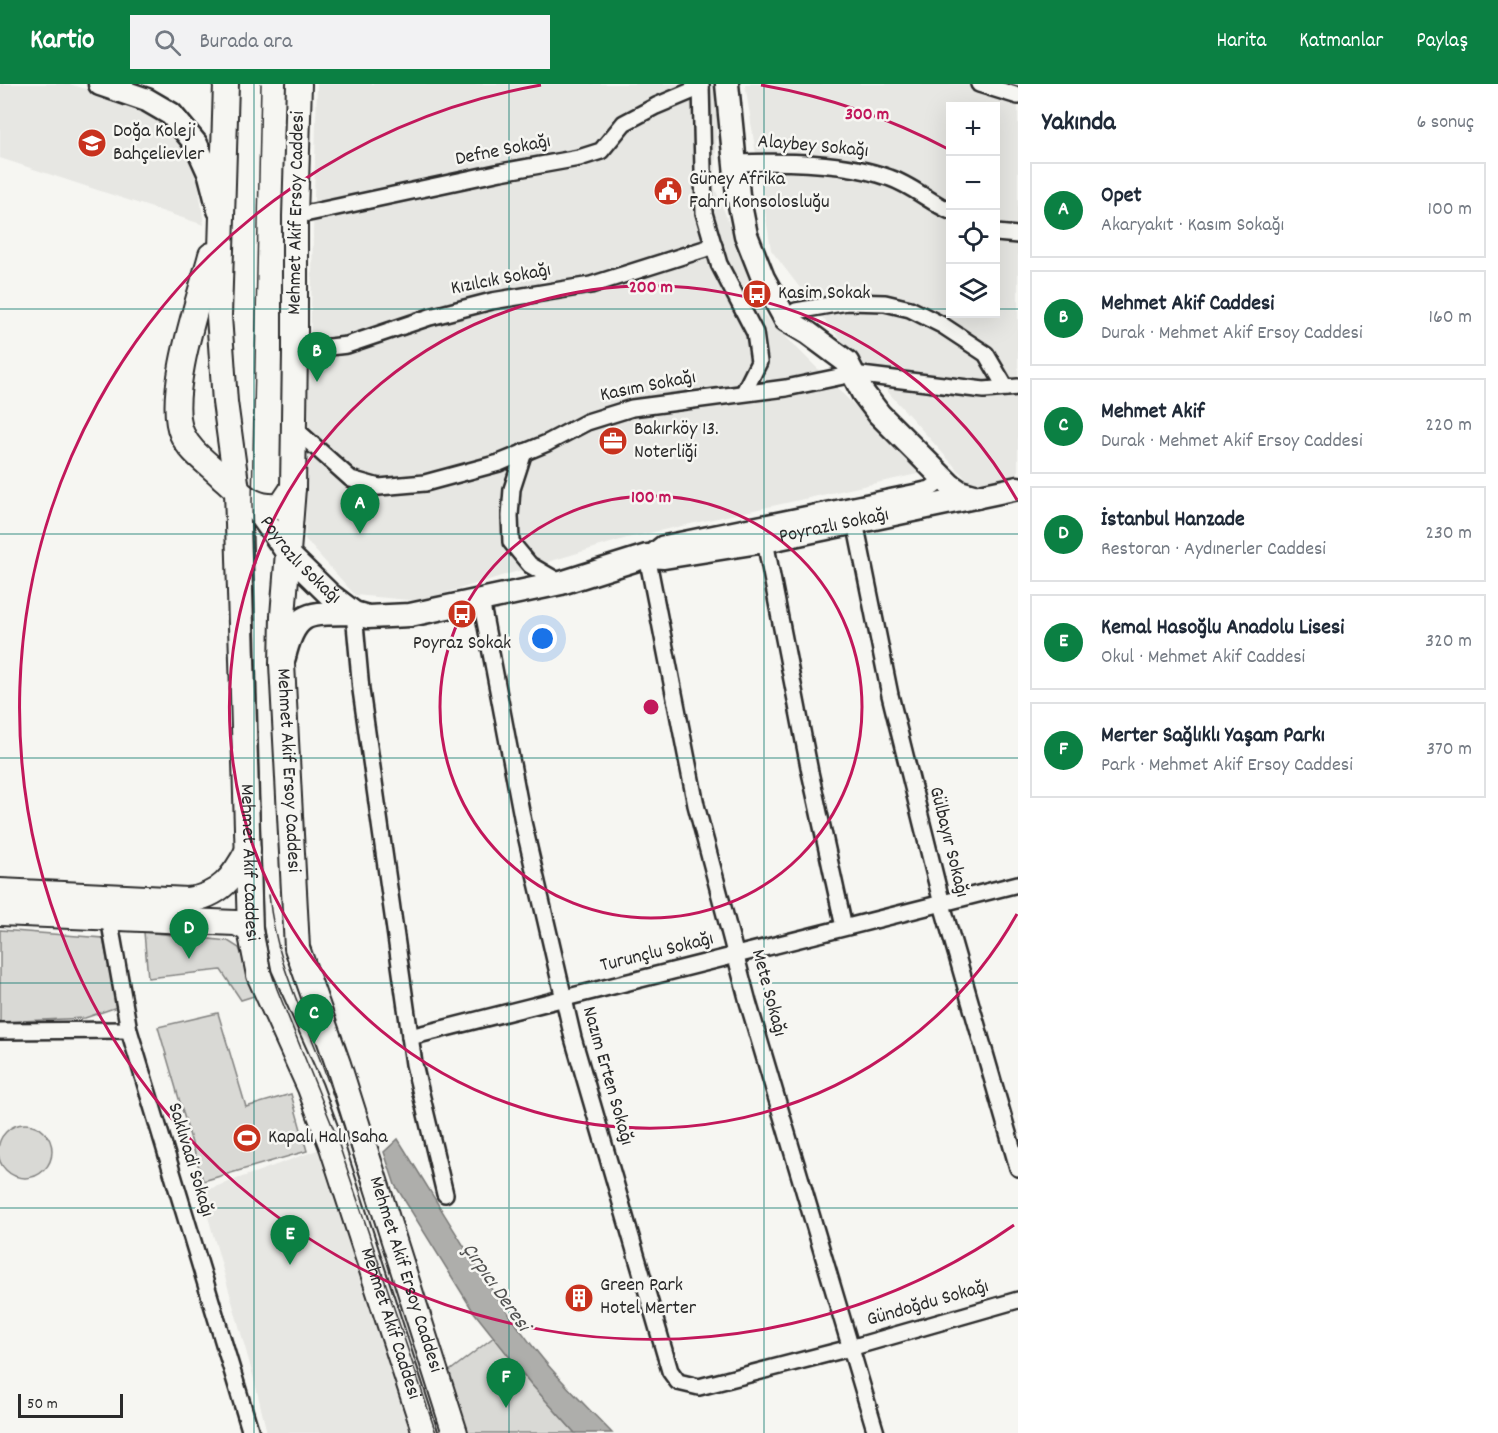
<!DOCTYPE html>
<html lang="tr">
<meta charset="utf-8">
<style>
:root{--surface:#fff;--page:#f2f2f3;--text:#1f2937;--muted:#747a83;--line:#e0e1e3;--accent:#0b8043}
body{margin:0;font-family:Dekko,sans-serif;background:var(--page);color:var(--text)}
.controls{position:absolute;right:18px;top:18px;display:grid;overflow:hidden;border-radius:0px;box-shadow:0 6px 24px #0002}
.controls button{width:54px;height:54px;display:grid;place-items:center;padding:0;border:0;border-bottom:2px solid var(--line);background:var(--surface);color:var(--text);font:30px sans-serif}
.scale{position:absolute;left:18px;bottom:15px;width:105px;box-sizing:border-box;padding-left:6px;border:3px solid #2b2b2b;border-top:0;font-size:16px;line-height:21px;white-space:nowrap;color:#2b2b2b;-webkit-text-stroke:4px #f6f6f2;paint-order:stroke}
.you{position:absolute;left:543px;top:555px;width:21px;height:21px;margin:-15px;border:4px solid #fff;border-radius:50%;background:#1a73e8;box-shadow:0 0 0 9px #1a73e833}
.badge{display:grid;place-items:center;width:39px;height:39px;border-radius:50%;background:var(--accent);color:#fff;font-size:20px;font-weight:700}
.pin{position:absolute;translate:-50% -50px;filter:drop-shadow(0 2px 3px #0008)}
.pin::after{content:'';position:absolute;top:32px;width:21px;height:18px;background:inherit;clip-path:polygon(0 0,100% 0,50% 100%)}
.list{margin:0;padding:0;list-style:none}
h2{display:flex;justify-content:space-between;align-items:center;height:78px;margin:0;padding:0 24px;font-size:26px}
h2 small{font-size:20px;font-weight:400;color:var(--muted)}
.list li{display:grid;grid-template-columns:39px 1fr auto;gap:18px;align-items:center;box-sizing:border-box;height:96px;margin:0 12px 12px;padding:0 12px;border:2px solid var(--line);border-radius:0px}
.list b{display:block;font-size:22px;white-space:nowrap}
.list p{margin:0;font-size:20px;white-space:nowrap;color:var(--muted)}
.list em{font-size:20px;font-style:normal;color:var(--muted)}
.icon{flex:none;width:33px;height:33px;fill:none;stroke:currentColor;stroke-width:2;stroke-linecap:round;stroke-linejoin:round}
.map{position:relative;flex:none;width:1018px;height:1349px;overflow:hidden}
header{display:flex;align-items:center;gap:36px;box-sizing:border-box;height:84px;padding:0 30px;background:var(--accent);color:#fff}
header strong{font-size:28px}
nav{display:flex;gap:33px;margin-inline-start:auto;font-size:21px}
.search{width:420px;height:54px;background:var(--page);display:flex;align-items:center;gap:15px;box-sizing:border-box;padding:0 21px;border-radius:0px;color:var(--muted);font-size:22px}
main{display:flex}
aside{flex:1;background:var(--surface)}
.map>svg:first-child{display:block}
</style>
<header>
<strong>Kartio</strong>
<div class="search"><svg class="icon" aria-label="search" viewBox="0 0 24 24"><circle cx="10" cy="10" r="6"/><path d="M15 15l6 6"/></svg>Burada ara</div>
<nav><a>Harita</a><a>Katmanlar</a><a>Paylaş</a></nav>
</header>
<main>
<div class="map">
<svg width="1018" height="1349" viewBox="0 0 1018 1349">
<rect width="100%" height="100%" fill="#f6f6f2"/>
<filter id="ink" filterUnits="userSpaceOnUse"><feTurbulence type="fractalNoise" baseFrequency=".0167" numOctaves="2"/><feDisplacementMap in="SourceGraphic" scale="12" xChannelSelector="R" yChannelSelector="G"/><feConvolveMatrix kernelMatrix="1 2 1 2 8 2 1 2 1" color-interpolation-filters="sRGB"/></filter>
<g filter="url(#ink)">
<!-- built -->
<g fill="#e7e7e3" fill-rule="evenodd">
<path d="M0 0H69L125 16 175 45 196 82 204 141 0 74Z"/>
<path d="M317 0H718L715 104 766 233 922 389 627 454 419 517 355 511 305 455Z"/>
<path d="M745 0H1018V393L973 403 829 242 771 166ZM950 22H996V230H950Z"/>
<path d="M320 1065 382 1254 412 1349H267L254 1295 201 1108Z"/>
</g>
<!-- green -->
<g fill="#d9d9d5" stroke="#828280" stroke-width="1.5">
<path d="M0 846 103 854 117 923 85 934 0 938Z"/>
<path d="M144 848 228 857 239 864 257 911 241 916 221 886 148 894Z"/>
<path d="M218 929 246 1023 291 1010 307 1067 203 1097 158 943Z"/>
<circle cx="25" cy="1067" r="27"/>
<path d="M494 1253 531 1300 575 1349H466L447 1289Z"/>
</g>
<!-- water -->
<path fill="#aeaeab" stroke="#7a7a78" stroke-width="1.5" d="M398 1055C443 1127 485 1202 538 1269 560 1297 587 1323 612 1349H575L531 1300 473 1227 395 1101 384 1068Z"/>
<g fill="none" stroke-linecap="round" stroke-linejoin="round">
<!-- street casing -->
<g stroke="#2b2b2b" stroke-width="20">
<g id="street">
<path d="M701 0 704 129 719 180 755 249 759 278 744 308"/>
<path d="M979 0 1018 12"/>
<path d="M735 79C783 77 845 77 890 94 911 101 930 118 950 127"/>
<path d="M295 132 501 88 579 74 601 67 624 39 656 22 701 3"/>
<path d="M996 149 1018 151"/>
<path d="M786 236 796 227 847 218 885 219 910 225 942 241 986 270 1006 304"/>
<path d="M295 267 347 261 430 233 492 217 591 201 714 162"/>
<path d="M293 343 351 395 379 403 425 399 499 379 547 359 587 338 632 324 786 304 853 290 984 306 1018 303"/>
<path d="M524 368 512 405 510 432 511 458 530 481 561 499"/>
<path d="M855 438 890 611 942 820 1018 1084"/>
<path d="M765 457 810 688 844 843"/>
<path d="M481 516 523 738 573 954 670 1287 678 1298 699 1303 850 1264 1018 1216"/>
<path d="M354 529 361 606 414 980 445 1110"/>
<path d="M109 826V834L129 946 251 1349"/>
<path d="M0 947 129 946"/>
<path d="M410 953 1018 800"/>
<path d="M876 1349 748 918 696 721 647 472 662 460 917 408 930 405 944 395"/>
</g>
</g>
<!-- secondary casing -->
<g stroke="#2b2b2b" stroke-width="27">
<g id="secondary">
<path d="M100 0 147 16 171 30 196 60 210 91 219 126"/>
<path d="M727 0 738 111 746 151 763 194 786 236 808 249 847 278 863 309 879 330 950 401 960 408 977 413"/>
<path id="s1" d="M252 419 289 471 329 510 354 529 368 533 410 531 561 499 647 472 664 473 765 457 1018 404"/>
<path d="M284 573C296 524 310 530 354 529"/>
</g>
</g>
<!-- primary casing -->
<g stroke="#2b2b2b" stroke-width="28">
<g id="primary">
<path id="s2" d="M226 0 219 232 225 318 237 406 250 846 259 891 310 1004 332 1063 425 1349"/>
<path id="s3" d="M299 0 295 132V267L293 404 283 532 282 580 297 864 338 980 455 1349"/>
<path d="M211 171C200 213 165 312 182 350 190 368 208 379 222 393 242 410 252 425 281 422L293 404"/>
<path d="M0 807 188 816C220 812 234 793 248 766"/>
<path d="M0 829 236 839 250 846"/>
</g>
</g>
<!-- street -->
<use href="#street" stroke="#f6f6f2" stroke-width="15"/>
<!-- secondary -->
<use href="#secondary" stroke="#f6f6f2" stroke-width="22"/>
<!-- primary -->
<use href="#primary" stroke="#f6f6f2" stroke-width="24"/>
<!-- tram -->
<g stroke="#2b2b2b" stroke-width="1.5">
<path d="M261 0 252 419 263 841 271 887 277 905 334 1046 436 1349"/>
<path d="M269 811C275 868 293 907 314 960 333 1007 348 1056 364 1104"/>
</g>
</g>
</g>
<!-- grid -->
<path fill="none" stroke="#0f766e" stroke-width="1.5" stroke-opacity="0.55" d="M254 0V1349M509 0V1349M764 0V1349M0 225H950M996 225H1018M0 450H1018M0 674H1018M0 899H1018M0 1124H1018"/>
<!-- distance rings -->
<g fill="none" stroke="#c2185b" stroke-width="3">
<circle cx="651" cy="623" r="211"/>
<path d="M1017 830A421 421 0 1 1 1017 416"/>
<path d="M1014 1141A632 632 0 1 1 541 1M761 1A632 632 0 0 1 948 65"/>
</g>
<!-- icons -->
<defs>
<g id="school-disc" transform="scale(1.5)"><circle r="9.5" fill="#c8321e" stroke="#f6f6f2"/><path d="M0-5L7-2L0 1L-7-2ZM-4 1L0 2.5L4 1V4Q0 6-4 4Z" fill="#fff"/></g>
<g id="civic-disc" transform="scale(1.5)"><circle r="9.5" fill="#c8321e" stroke="#f6f6f2"/><path d="M-.6-6.5H3V-4.5H.6V-3L4-1V1h2V6H-6V1h2V-1L-.6-3ZM-1.2 2.5V6h2.4V2.5Z" fill="#fff"/></g>
<g id="bus-disc" transform="scale(1.5)"><circle r="9.5" fill="#c8321e" stroke="#f6f6f2"/><path d="M-5-6H5V4H4V6H2V4H-2V6H-4V4H-5ZM-3.5-4V0h7V-4ZM-3.5 1.2v1.5H-2V1.2ZM2 1.2v1.5H3.5V1.2Z" fill="#fff"/></g>
<g id="office-disc" transform="scale(1.5)"><circle r="9.5" fill="#c8321e" stroke="#f6f6f2"/><path d="M-6-3h4V-5.5h4V-3h4V5H-6ZM-1-4.5V-3h2v-1.5ZM-6 0V1H6V0Z" fill="#fff"/></g>
<g id="stadium-disc" transform="scale(1.5)"><circle r="9.5" fill="#c8321e" stroke="#f6f6f2"/><path d="M0-5a6.5 5 0 1 0 0 10a6.5 5 0 1 0 0-10ZM-3.5-1.8h7v3.6h-7Z" fill="#fff"/></g>
<g id="building-disc" transform="scale(1.5)"><circle r="9.5" fill="#c8321e" stroke="#f6f6f2"/><path d="M-4-6H4V6H1V3H-1V6H-4ZM-2.5-4.3h1.7v1.8h-1.7ZM.8-4.3h1.7v1.8H.8ZM-2.5-1h1.7V.8h-1.7ZM.8-1h1.7V.8H.8Z" fill="#fff"/></g>
</defs>
<g fill-rule="evenodd">
<use href="#school-disc" x="92" y="59"/>
<use href="#civic-disc" x="668" y="107"/>
<use href="#bus-disc" x="757" y="210"/>
<use href="#office-disc" x="613" y="357"/>
<use href="#bus-disc" x="462" y="530"/>
<use href="#stadium-disc" x="247" y="1054"/>
<use href="#building-disc" x="579" y="1214"/>
</g>
<g text-anchor="middle" dominant-baseline="central" stroke-width="5" stroke-linejoin="round" paint-order="stroke">
<!-- poi labels -->
<g font-size="20" fill="#2b2b2b" stroke="#f6f6f2" text-anchor="start">
<text x="113" y="48">Doğa Koleji<tspan x="113" dy="23">Bahçelievler</tspan></text>
<text x="689" y="96">Güney Afrika<tspan x="689" dy="23">Fahri Konsolosluğu</tspan></text>
<text x="778" y="210">Kasim Sokak</text>
<text x="634" y="346">Bakırköy 13.<tspan x="634" dy="23">Noterliği</tspan></text>
<text x="462" y="560" text-anchor="middle">Poyraz Sokak</text>
<text x="268" y="1054">Kapalı Halı Saha</text>
<text x="600" y="1202">Green Park<tspan x="600" dy="23">Hotel Merter</tspan></text>
</g>
<!-- street labels -->
<g font-size="20" fill="#2b2b2b" stroke="#f6f6f2">
<text transform="translate(813 63) rotate(5)">Alaybey Sokağı</text>
<text transform="translate(503 67) rotate(-11)">Defne Sokağı</text>
<text transform="translate(297 129) rotate(-89)">Mehmet Akif Ersoy Caddesi</text>
<text transform="translate(501 196) rotate(-11)">Kızılcık Sokağı</text>
<text transform="translate(648 303) rotate(-11)">Kasım Sokağı</text>
<text stroke="none"><textPath href="#s1" startOffset="642">Poyrazlı Sokağı</textPath></text>
<text stroke="none"><textPath href="#s1" startOffset="75">Poyrazlı Sokağı</textPath></text>
<text stroke="none"><textPath href="#s3" startOffset="687">Mehmet Akif Ersoy Caddesi</textPath></text>
<text transform="translate(948 758) rotate(76)">Gülbayır Sokağı</text>
<text stroke="none"><textPath href="#s2" startOffset="780">Mehmet Akif Caddesi</textPath></text>
<text transform="translate(657 869) rotate(-14)">Turunçlu Sokağı</text>
<text transform="translate(768 909) rotate(75)">Mete Sokağı</text>
<text transform="translate(607 992) rotate(74)">Nazım Erten Sokağı</text>
<text transform="translate(190 1076) rotate(73)">Saklıvadi Sokağı</text>
<text stroke="none"><textPath href="#s3" startOffset="1209">Mehmet Akif Ersoy Caddesi</textPath></text>
<text transform="translate(928 1220) rotate(-16)">Gündoğdu Sokağı</text>
<text stroke="none"><textPath href="#s2" startOffset="1266">Mehmet Akif Caddesi</textPath></text>
</g>
<!-- water labels -->
<g font-size="21" font-style="italic" fill="#525251" stroke="#f6f6f2">
<text transform="translate(495 1204) rotate(55)">Çırpıcı Deresi</text>
</g>
</g>
<circle cx="651" cy="623" r="9" fill="#c2185b" stroke="#f6f6f2" stroke-width="3"/>
<g font-size="18" text-anchor="middle" font-weight="bold" fill="#c2185b" stroke="#f6f6f2" stroke-width="5" stroke-linejoin="round" paint-order="stroke">
<text x="867" y="35">300 m</text>
<text x="651" y="208">200 m</text>
<text x="651" y="418">100 m</text>
</g>
</svg>
<div class="controls">
<button>+</button>
<button>−</button>
<button><svg class="icon" aria-label="locate" viewBox="0 0 24 24"><circle cx="12" cy="12" r="6"/><path d="M12 2v4M12 18v4M2 12h4M18 12h4"/></svg></button>
<button><svg class="icon" aria-label="layers" viewBox="0 0 24 24"><path d="M12 4l9 5-9 5-9-5zM3 14l9 5 9-5"/></svg></button>
</div>
<div class="scale">50 m</div>
<div class="you"></div>
<div class="pin badge" style="left:360px;top:450px">A</div>
<div class="pin badge" style="left:317px;top:298px">B</div>
<div class="pin badge" style="left:314px;top:960px">C</div>
<div class="pin badge" style="left:189px;top:875px">D</div>
<div class="pin badge" style="left:290px;top:1181px">E</div>
<div class="pin badge" style="left:506px;top:1324px">F</div>
</div>
<aside>
<h2>Yakında<small>6 sonuç</small></h2>
<ul class="list">
<li><span class="badge">A</span><div><b>Opet</b><p>Akaryakıt · Kasım Sokağı</p></div><em>100 m</em></li>
<li><span class="badge">B</span><div><b>Mehmet Akif Caddesi</b><p>Durak · Mehmet Akif Ersoy Caddesi</p></div><em>160 m</em></li>
<li><span class="badge">C</span><div><b>Mehmet Akif</b><p>Durak · Mehmet Akif Ersoy Caddesi</p></div><em>220 m</em></li>
<li><span class="badge">D</span><div><b>İstanbul Hanzade</b><p>Restoran · Aydınerler Caddesi</p></div><em>230 m</em></li>
<li><span class="badge">E</span><div><b>Kemal Hasoğlu Anadolu Lisesi</b><p>Okul · Mehmet Akif Caddesi</p></div><em>320 m</em></li>
<li><span class="badge">F</span><div><b>Merter Sağlıklı Yaşam Parkı</b><p>Park · Mehmet Akif Ersoy Caddesi</p></div><em>370 m</em></li>
</ul>
</aside>
</main>
